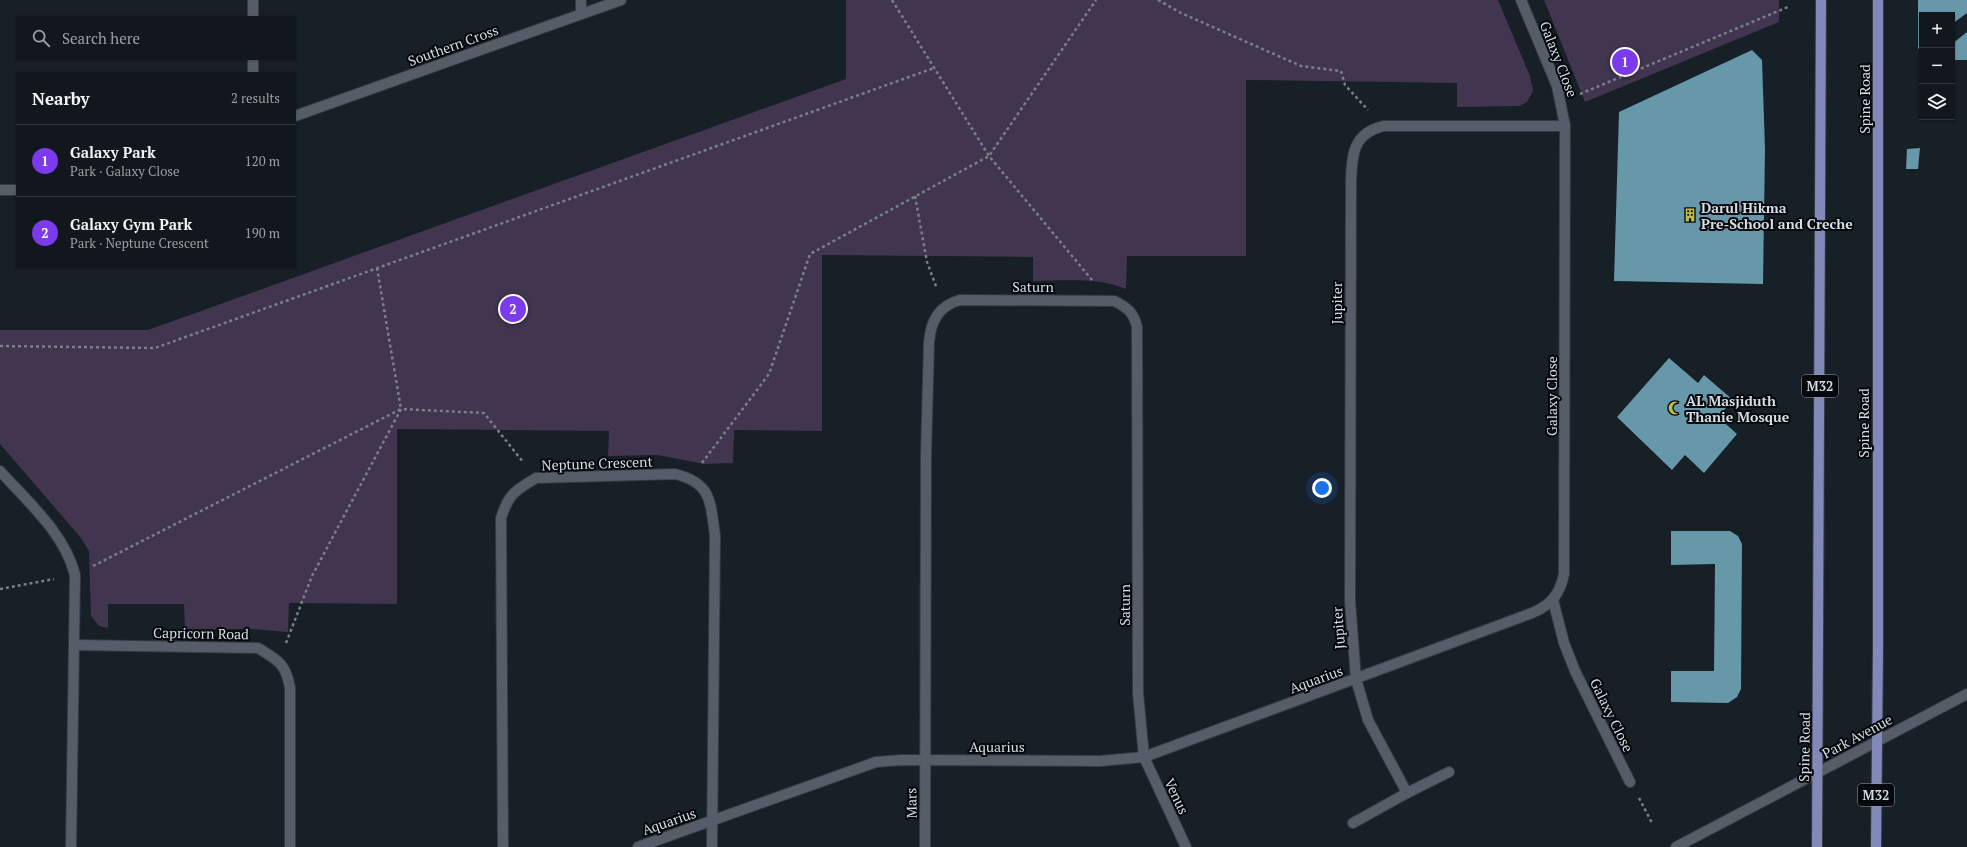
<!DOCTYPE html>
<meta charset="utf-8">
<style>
:root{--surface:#11171d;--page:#1a2026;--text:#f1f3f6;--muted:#9c9fa4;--line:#30363b;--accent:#7c3aed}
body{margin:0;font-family:"PT Serif",serif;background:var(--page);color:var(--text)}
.controls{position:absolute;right:12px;top:12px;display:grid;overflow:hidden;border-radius:0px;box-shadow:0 1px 3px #0004}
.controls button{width:36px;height:36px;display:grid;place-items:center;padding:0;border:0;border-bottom:1px solid var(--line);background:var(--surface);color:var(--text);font:20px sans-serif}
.you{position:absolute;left:1322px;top:488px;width:14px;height:14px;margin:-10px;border:3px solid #fff;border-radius:50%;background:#1a73e8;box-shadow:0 0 0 6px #1a73e833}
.badge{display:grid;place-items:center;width:26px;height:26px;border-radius:50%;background:var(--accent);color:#fff;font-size:13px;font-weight:700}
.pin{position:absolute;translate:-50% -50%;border:2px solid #fff;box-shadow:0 1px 4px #0006}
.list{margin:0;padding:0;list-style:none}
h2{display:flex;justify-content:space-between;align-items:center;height:52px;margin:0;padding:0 16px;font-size:17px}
h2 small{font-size:13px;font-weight:400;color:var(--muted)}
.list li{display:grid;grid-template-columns:26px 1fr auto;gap:12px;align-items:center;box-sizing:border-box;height:72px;padding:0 16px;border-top:1px solid var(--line)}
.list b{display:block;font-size:15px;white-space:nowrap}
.list p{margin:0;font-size:13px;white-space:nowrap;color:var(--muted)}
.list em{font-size:13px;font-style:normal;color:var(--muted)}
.icon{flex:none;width:22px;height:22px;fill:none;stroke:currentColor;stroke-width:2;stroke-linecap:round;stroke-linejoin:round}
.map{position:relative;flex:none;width:1967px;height:847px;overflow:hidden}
.search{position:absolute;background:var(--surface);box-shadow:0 1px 3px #0004;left:16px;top:16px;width:280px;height:44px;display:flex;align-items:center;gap:10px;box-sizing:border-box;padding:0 14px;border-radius:0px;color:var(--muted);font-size:15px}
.panel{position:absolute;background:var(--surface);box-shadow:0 1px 3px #0004;left:16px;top:72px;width:280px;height:196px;border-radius:0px}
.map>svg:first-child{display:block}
</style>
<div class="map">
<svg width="1967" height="847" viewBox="0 0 1967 847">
<rect width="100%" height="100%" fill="#171f27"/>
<!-- green -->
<g fill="#42354f">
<path d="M846 0H1498L1530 76 1533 91 1527 102 1520 106 1457 107V83L1246 80V256H1127L1126 289C1097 277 1064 281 1033 281V257L822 255V431L734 430 733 463 704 464 658 455 608 456 609 431 397 429V604L289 603 288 632 252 629H185L184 604H108V628L99 626 91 616 89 551 81 538 0 444V330H148L846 79Z"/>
<path d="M1544 0H1779V22L1585 102Z"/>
</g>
<!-- building -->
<g fill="#6698a9">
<path d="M1918 0H1967V13L1952 24V15H1922V46L1918 49Z"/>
<path d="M1967 32V60H1952V44Z"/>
<path d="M1752 50 1762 60 1765 149 1763 284 1614 281 1619 112Z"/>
<path d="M1920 148 1918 169H1906L1907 149Z"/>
<path d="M1669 358 1698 383 1704 375 1733 400 1718 417 1737 434 1704 473 1685 455 1672 470 1617 417Z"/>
<path d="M1671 531H1730L1738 536 1742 544 1741 689 1737 697 1728 703 1671 702V671H1714L1715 564 1671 565Z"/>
</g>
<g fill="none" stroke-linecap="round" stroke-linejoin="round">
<!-- street casing -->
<g stroke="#363b43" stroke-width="12">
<g id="street">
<path d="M581 14V0"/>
<path d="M253 17V0"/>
<path d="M253 73V59"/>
<path d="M295 116 621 0"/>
<path d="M0 190H17"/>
<path d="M0 471C28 502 65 534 75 575L71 847"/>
<path d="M1553 600 1564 643 1575 671 1630 782"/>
<path d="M74 645 258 648C278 660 286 664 290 688V847"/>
<path d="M1407 793 1368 720 1356 679 1350 601 1351 182C1352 154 1353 133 1384 126H1565"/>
<path d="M1353 823 1407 793 1449 772"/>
<path d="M503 847 501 518C509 493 515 491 536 478L675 474C712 483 710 502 715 535L712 847"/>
<path d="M638 847 876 762 901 760 1100 761 1144 757 1532 613C1551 605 1560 594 1564 574L1565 126 1557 86 1521 0"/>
<path d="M925 847 926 455 929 342C931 320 939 306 960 300L1114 301C1127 307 1134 313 1137 327L1138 693 1144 757 1186 847"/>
</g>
</g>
<!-- secondary casing -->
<g stroke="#363b43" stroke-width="12">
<path id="secondary" d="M1676 847 1967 694"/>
</g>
<!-- primary casing -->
<g stroke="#363b43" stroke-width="12">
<g id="primary">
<path d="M1817 847 1821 0"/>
<path d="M1876 847 1878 647V0"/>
</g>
</g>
<!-- path -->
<g stroke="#798087" stroke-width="2.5" stroke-dasharray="3 3" stroke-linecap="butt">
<path d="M892 0 989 156 1092 280"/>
<path d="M1158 0 1181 13 1301 66 1341 71 1345 85 1368 110"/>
<path d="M1580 94 1788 7"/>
<path d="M915 196 927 262 937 289"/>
<path d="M0 346 155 348 934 68"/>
<path d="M702 463 769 374 810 254 989 156 1096 0"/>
<path d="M93 566 401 409 377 268"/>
<path d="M0 589 54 579"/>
<path d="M286 643 312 576 401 409 484 413 523 462"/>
<path d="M1639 798 1652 823"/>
</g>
<!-- street -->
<use href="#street" stroke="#555e68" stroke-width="10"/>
<!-- secondary -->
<use href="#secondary" stroke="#555e68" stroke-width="10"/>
<!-- primary -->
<use href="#primary" stroke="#8089b7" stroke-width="10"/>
</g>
<!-- icons -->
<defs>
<g id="building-bare" transform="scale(1.08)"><path d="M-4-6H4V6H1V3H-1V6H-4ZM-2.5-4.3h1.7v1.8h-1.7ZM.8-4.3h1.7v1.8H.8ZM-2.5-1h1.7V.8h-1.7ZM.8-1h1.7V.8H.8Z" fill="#c2bd3f" stroke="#05080c" stroke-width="2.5" paint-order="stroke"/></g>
<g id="mosque-bare" transform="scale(1.08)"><path d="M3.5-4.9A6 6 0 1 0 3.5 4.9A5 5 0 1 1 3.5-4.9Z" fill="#c2bd3f" stroke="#05080c" stroke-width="2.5" paint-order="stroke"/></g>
</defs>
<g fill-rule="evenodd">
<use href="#building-bare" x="1690" y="215"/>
<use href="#mosque-bare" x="1675" y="408"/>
</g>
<g text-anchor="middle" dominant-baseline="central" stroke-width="4" stroke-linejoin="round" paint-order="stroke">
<!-- shield labels -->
<g fill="#05080c" stroke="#989da2" stroke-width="1">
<rect x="1802" y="375" width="36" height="22" rx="3"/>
<rect x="1858" y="784" width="36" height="22" rx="3"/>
</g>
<g font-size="13" font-weight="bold" fill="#d7dde3">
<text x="1820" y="386">M32</text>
<text x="1876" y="795">M32</text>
</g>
<!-- street labels -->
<g font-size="14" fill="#d7dde3" stroke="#05080c">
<text transform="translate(453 45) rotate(-20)">Southern Cross</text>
<text transform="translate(1559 59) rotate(69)">Galaxy Close</text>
<text transform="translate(1864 99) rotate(-90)">Spine Road</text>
<text x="1033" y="286">Saturn</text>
<text transform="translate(1336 303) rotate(-90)">Jupiter</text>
<text transform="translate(1551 396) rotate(-90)">Galaxy Close</text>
<text transform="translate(1863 423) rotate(-90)">Spine Road</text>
<text transform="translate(597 463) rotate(-2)">Neptune Crescent</text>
<text transform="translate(1124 605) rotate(-90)">Saturn</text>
<text transform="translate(1338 628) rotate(-94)">Jupiter</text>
<text transform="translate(201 633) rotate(1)">Capricorn Road</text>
<text transform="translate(1316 679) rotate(-20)">Aquarius</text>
<text transform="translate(1612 715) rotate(64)">Galaxy Close</text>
<text transform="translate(1857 736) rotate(-28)">Park Avenue</text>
<text x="997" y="746">Aquarius</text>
<text transform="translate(1804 747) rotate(-89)">Spine Road</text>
<text transform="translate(1177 796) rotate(65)">Venus</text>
<text transform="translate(911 803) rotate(-91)">Mars</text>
<text transform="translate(669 821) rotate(-19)">Aquarius</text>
</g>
<!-- poi labels -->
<g font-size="14" font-weight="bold" fill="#d7dde3" stroke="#05080c" text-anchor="start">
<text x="1701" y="207">Darul Hikma<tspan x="1701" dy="16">Pre-School and Creche</tspan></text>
<text x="1686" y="400">AL Masjiduth<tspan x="1686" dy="16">Thanie Mosque</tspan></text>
</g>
</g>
</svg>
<div class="controls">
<button>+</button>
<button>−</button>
<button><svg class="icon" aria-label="layers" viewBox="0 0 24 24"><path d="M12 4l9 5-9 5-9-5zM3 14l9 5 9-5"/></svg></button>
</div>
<div class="you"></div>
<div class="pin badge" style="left:1625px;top:62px">1</div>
<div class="pin badge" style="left:513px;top:309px">2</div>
<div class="search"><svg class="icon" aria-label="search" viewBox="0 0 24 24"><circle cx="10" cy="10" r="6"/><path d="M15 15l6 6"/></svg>Search here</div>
<section class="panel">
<h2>Nearby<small>2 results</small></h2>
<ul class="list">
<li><span class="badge">1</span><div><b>Galaxy Park</b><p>Park · Galaxy Close</p></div><em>120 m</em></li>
<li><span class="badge">2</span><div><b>Galaxy Gym Park</b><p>Park · Neptune Crescent</p></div><em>190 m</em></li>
</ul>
</section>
</div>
